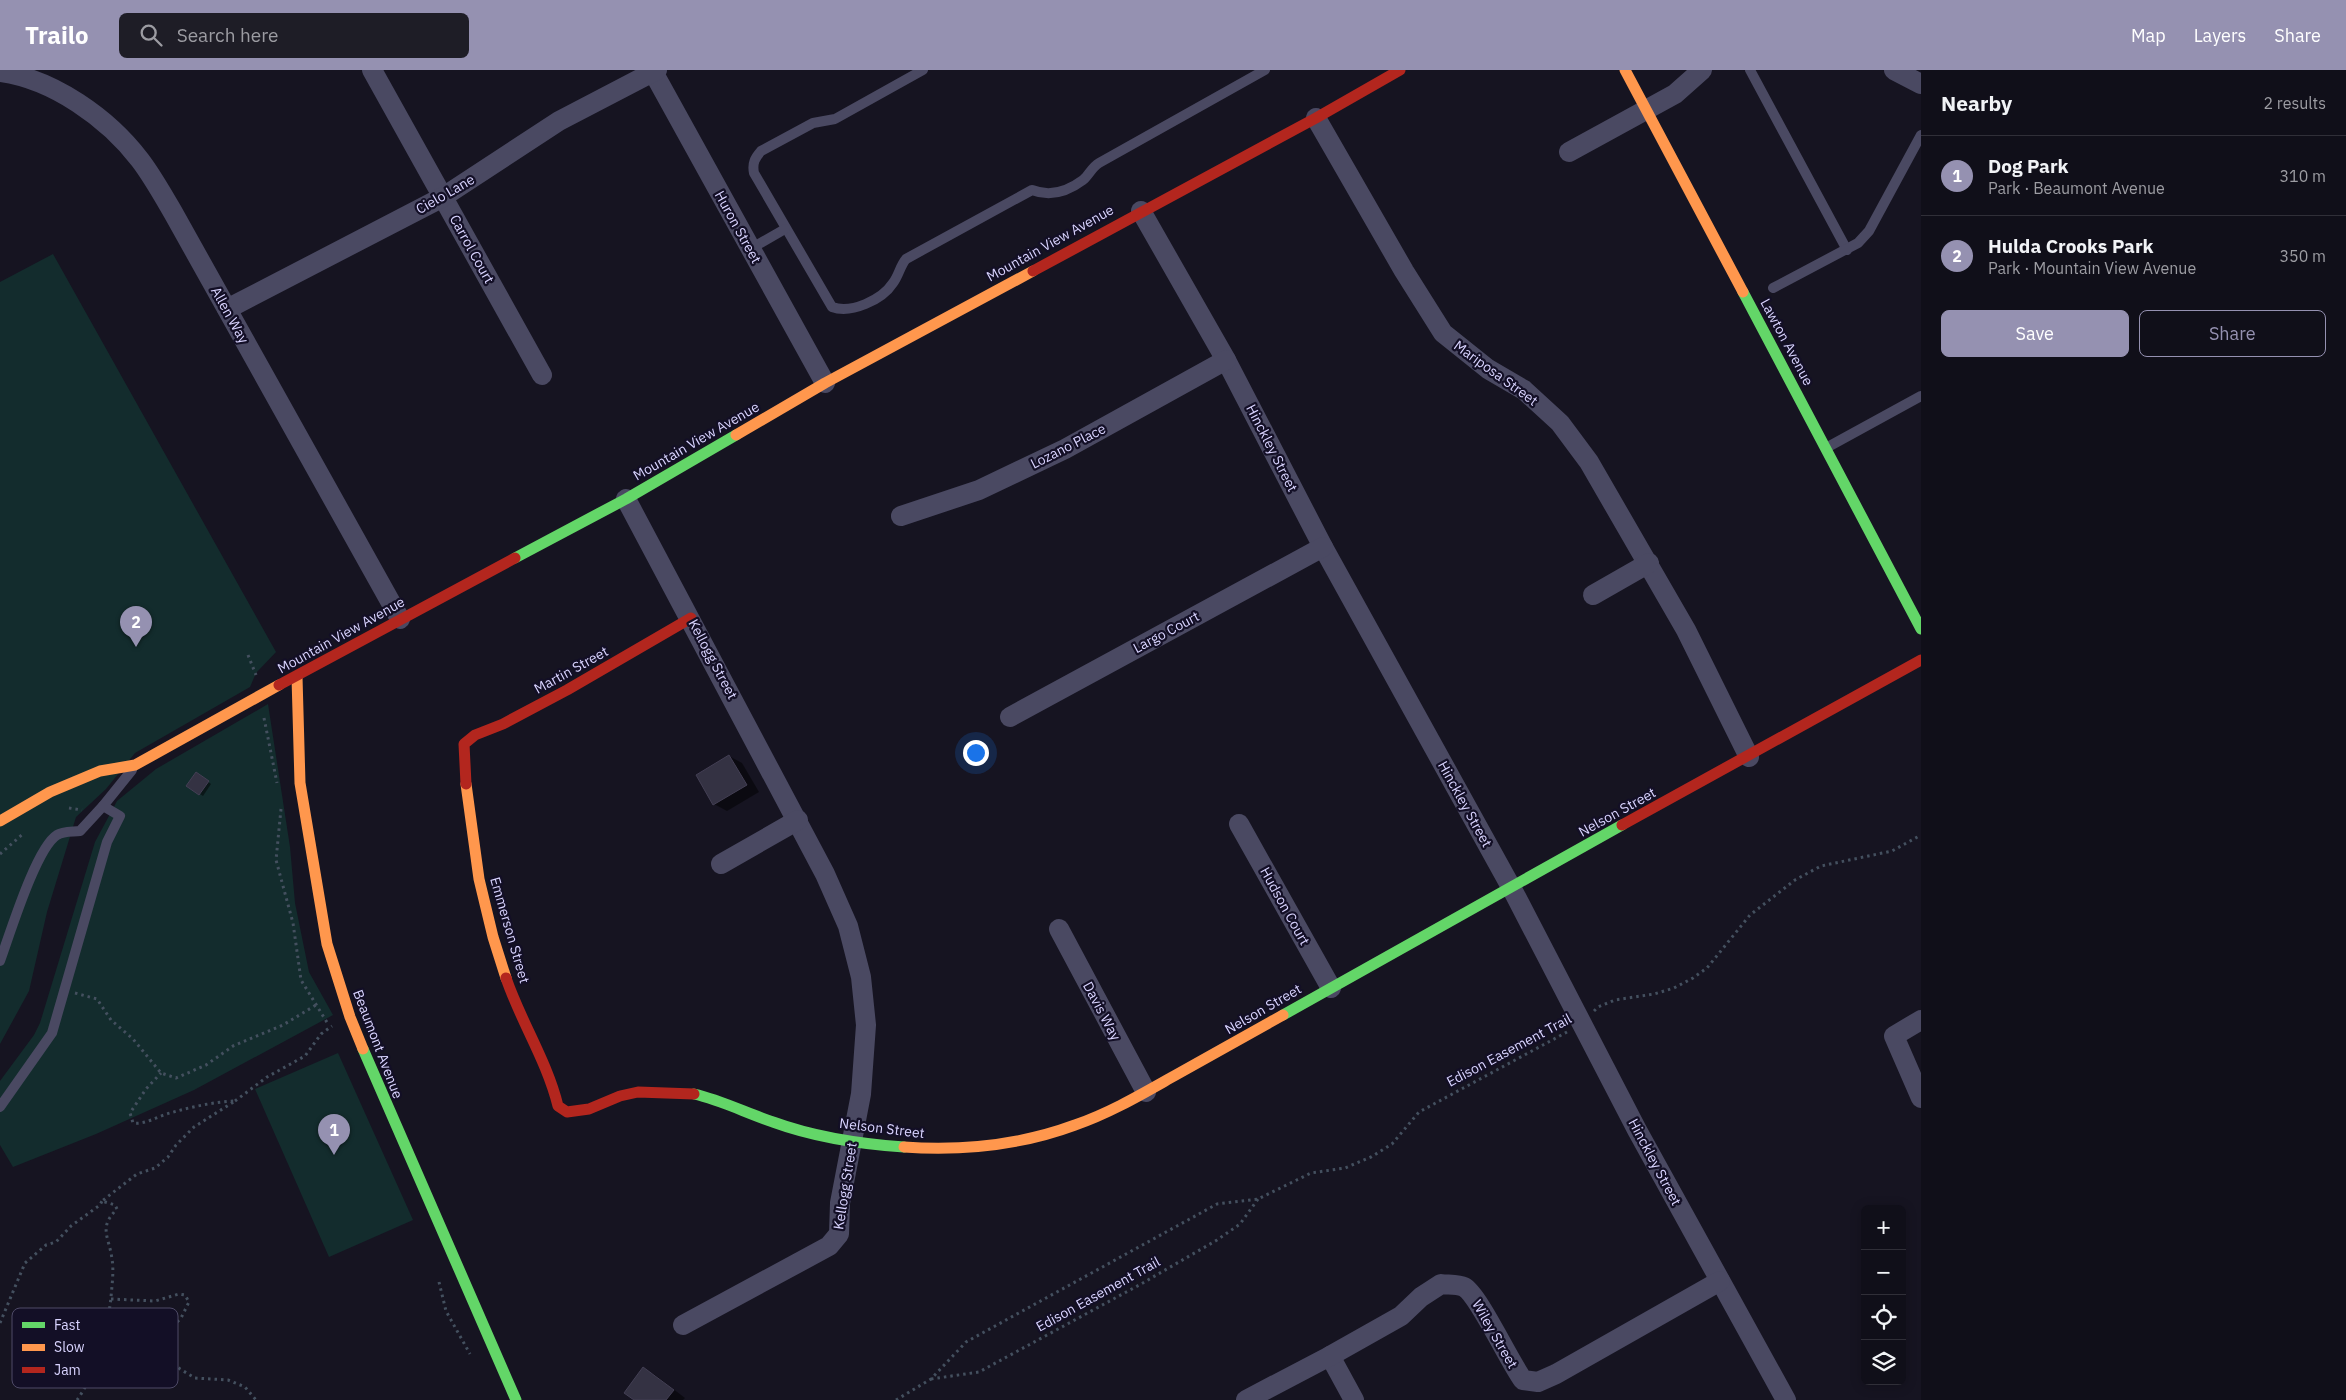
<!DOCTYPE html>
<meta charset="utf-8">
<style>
:root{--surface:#100f19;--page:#1e1d26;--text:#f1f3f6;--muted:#9c9ca2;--line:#302f38;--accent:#9591b1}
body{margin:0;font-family:"IBM Plex Sans",sans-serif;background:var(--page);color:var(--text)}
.controls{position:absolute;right:15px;bottom:15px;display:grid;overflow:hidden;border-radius:8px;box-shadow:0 2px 12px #0003}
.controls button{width:45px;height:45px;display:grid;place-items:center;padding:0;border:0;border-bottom:1px solid var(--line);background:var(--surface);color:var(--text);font:25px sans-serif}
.you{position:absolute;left:975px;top:682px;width:18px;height:18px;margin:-12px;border:4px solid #fff;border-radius:50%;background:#1a73e8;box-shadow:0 0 0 8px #1a73e833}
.badge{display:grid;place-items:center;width:32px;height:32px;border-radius:50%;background:var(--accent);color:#fff;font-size:16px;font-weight:700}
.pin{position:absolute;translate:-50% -41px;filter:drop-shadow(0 1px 2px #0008)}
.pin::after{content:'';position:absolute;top:26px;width:18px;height:15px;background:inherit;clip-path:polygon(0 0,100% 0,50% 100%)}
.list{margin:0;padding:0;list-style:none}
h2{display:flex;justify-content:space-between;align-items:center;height:65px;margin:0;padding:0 20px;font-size:21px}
h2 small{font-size:16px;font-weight:400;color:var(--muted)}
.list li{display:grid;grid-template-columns:32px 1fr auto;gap:15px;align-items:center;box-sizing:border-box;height:80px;padding:0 20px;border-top:1px solid var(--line)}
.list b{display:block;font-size:19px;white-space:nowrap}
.list p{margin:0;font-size:16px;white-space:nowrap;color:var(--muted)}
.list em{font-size:16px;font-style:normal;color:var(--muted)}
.actions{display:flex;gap:10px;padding:15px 20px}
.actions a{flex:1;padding:11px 0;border:1px solid var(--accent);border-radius:8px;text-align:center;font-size:18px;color:var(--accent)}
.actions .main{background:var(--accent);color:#fff}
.icon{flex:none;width:28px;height:28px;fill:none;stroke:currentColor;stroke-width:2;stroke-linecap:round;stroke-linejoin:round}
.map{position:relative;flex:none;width:1921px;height:1330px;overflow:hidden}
header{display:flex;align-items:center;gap:30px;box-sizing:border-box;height:70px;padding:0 25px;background:var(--accent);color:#fff}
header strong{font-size:24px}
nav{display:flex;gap:28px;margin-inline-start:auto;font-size:18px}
.search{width:350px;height:45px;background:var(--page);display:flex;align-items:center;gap:12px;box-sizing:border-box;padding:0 18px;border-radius:8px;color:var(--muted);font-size:19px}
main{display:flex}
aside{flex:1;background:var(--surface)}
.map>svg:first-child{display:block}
</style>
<header>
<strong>Trailo</strong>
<div class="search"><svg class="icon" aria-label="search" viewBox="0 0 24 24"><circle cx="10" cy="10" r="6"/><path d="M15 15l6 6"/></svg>Search here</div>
<nav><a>Map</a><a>Layers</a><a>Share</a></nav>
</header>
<main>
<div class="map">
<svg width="1921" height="1330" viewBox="0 0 1921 1330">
<rect width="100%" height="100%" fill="#161421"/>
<!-- green -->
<g fill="#132c2d">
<path d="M53 184 276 582 256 603 250 617 135 683 106 719 76 747 47 842 29 921 0 974V212Z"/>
<path d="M268 634 290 777 295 833 309 902 333 945 194 1020 96 1064 13 1097 0 1075V1011L34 965 40 953 95 772 117 731 156 699Z"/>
<path d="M338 983 413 1150 329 1187 255 1019Z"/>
</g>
<!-- shadow -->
<g fill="#0007">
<path d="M729 686 742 693 759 722 727 741 714 734Z"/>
<path d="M200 706 211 714 203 726 200 724Z"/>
<path d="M643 1298 655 1305 685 1328 683 1330H636Z"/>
</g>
<!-- building -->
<g fill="#343243" stroke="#433f54">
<path d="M729 685 747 715 713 735 696 705Z"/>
<path d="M196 702 209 711 199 725 186 716Z"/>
<path d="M643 1297 674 1320 666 1330H634L624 1323Z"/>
</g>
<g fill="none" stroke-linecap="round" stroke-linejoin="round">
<!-- path -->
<g stroke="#44505f" stroke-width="3" stroke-dasharray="2.5 4" stroke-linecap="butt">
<path d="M248 585 256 605"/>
<path d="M264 648 277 713"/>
<path d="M69 738 82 740"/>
<path d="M281 739 276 790 293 853 301 910 328 954"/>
<path d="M0 784 24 763"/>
<path d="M75 923 97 929 111 950 133 969 161 1003 176 1008 206 995 233 976 283 955 316 935"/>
<path d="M1594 941 1598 937 1615 930 1654 924 1674 918 1693 908 1707 898 1750 845 1795 810 1821 796 1892 781 1921 765"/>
<path d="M235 1031 267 1007 305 986 321 964 332 956"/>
<path d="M439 1212 446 1241 470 1284"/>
<path d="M111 1229 155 1231 179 1224 185 1225 189 1232 181 1248 165 1264 163 1274 172 1291 180 1299 195 1308 228 1310 245 1317 256 1330"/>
<path d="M0 1253 25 1193 46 1175 56 1172 71 1156 100 1135 102 1131"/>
<path d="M931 1309 979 1302 1141 1214 1217 1170 1240 1154 1258 1129"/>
<path d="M77 1330C95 1306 108 1258 111 1227 112 1215 114 1201 112 1189 109 1166 98 1158 117 1139L115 1135 102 1131 137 1104 155 1098 168 1087 176 1075 194 1057 235 1031C213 1032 191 1037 170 1043 158 1046 145 1055 133 1053L130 1043 146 1019 161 1003"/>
<path d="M896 1330 931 1309 966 1272 1217 1134 1258 1129 1311 1103 1345 1098 1371 1087 1392 1074 1419 1042 1567 962"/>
</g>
<!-- lane -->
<g stroke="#4a4962" stroke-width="10">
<path d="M923 0 835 49 813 53 761 81C755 88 752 93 754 103L832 237C851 244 882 230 893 213 899 205 900 196 906 189L1032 120C1050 127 1067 122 1083 110 1089 105 1092 97 1099 93L1265 0"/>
<path d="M1750 0 1847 180"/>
<path d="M750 179 785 159"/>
<path d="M1773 218 1858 173 1869 161 1921 65"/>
<path d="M1826 378 1921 326"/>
<path d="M0 891C10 864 36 778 57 765 63 761 73 762 80 761L103 736"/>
<path d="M0 1037 52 963 107 772 120 746 103 736 132 700"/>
</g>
<!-- street -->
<g stroke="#4a4962" stroke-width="20">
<path d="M372 0 542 305"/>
<path d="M652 0 825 313"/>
<path d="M1894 0 1921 14"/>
<path d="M0 2C53 9 108 48 140 90 153 107 164 127 175 146L400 549"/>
<path d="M1316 48 1404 201 1443 263 1488 299 1524 320 1560 353 1589 392 1686 560 1749 687"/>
<path d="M1569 82 1675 24 1702 0"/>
<path d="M1141 141 1226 290 1323 477 1511 817 1637 1060 1786 1330"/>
<path d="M227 239 443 127 559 51 657 0"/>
<path d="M626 429 825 804 848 856 861 907 866 955 861 1024 840 1133 839 1164 829 1176 683 1255"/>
<path d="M901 446 979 420 1065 379 1226 290"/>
<path d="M1593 525 1649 493"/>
<path d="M1010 647 1323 477"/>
<path d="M1239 754 1331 918"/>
<path d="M721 794 798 750"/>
<path d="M1059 859 1146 1022"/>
<path d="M1921 950 1894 966 1921 1028"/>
<path d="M1330 1286 1354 1330"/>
<path d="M1246 1330 1330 1286 1401 1246 1421 1227 1441 1214C1447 1215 1458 1214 1464 1217 1478 1224 1509 1291 1523 1310L1538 1312 1556 1304 1720 1211"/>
</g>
<!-- fast -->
<g stroke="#63d668" stroke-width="11">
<path d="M1743 222 1921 559"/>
<path d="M515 488 626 429 736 365"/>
<path d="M1283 945 1622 755"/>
<path d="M363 979 516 1330"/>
<path d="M694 1024C721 1030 746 1043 773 1052 814 1067 860 1074 904 1077"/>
</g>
<!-- slow -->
<g stroke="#ff974d" stroke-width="11">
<path d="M1625 0 1743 222"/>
<path d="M736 365 825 313 1033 201"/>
<path d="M297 607 300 713 327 874 350 947 363 979"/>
<path d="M466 714 479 809 493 867 506 908"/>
<path d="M0 751 50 722 100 701 135 695 279 615"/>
<path d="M904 1077C962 1081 1021 1075 1075 1055 1110 1043 1142 1024 1174 1006 1210 986 1246 966 1283 945"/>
</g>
<!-- jam -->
<g stroke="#b3261e" stroke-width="11">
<path d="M1033 201 1316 48 1400 0"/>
<path d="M279 615 515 488"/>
<path d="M466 714 464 674 475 665 503 654 567 620 691 548"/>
<path d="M1622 755 1921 590"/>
<path d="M506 908C521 952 547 991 558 1036L567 1042 589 1039 620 1026 638 1022 694 1024"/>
</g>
</g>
<g text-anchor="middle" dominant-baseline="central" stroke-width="4.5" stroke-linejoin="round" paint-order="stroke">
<!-- street labels -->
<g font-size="14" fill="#d9d4ff" stroke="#130f26">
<text transform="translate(445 124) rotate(-30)">Cielo Lane</text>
<text transform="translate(738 157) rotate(61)">Huron Street</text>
<text transform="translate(1050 173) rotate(-29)">Mountain View Avenue</text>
<text transform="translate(472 179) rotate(61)">Carrol Court</text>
<text transform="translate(230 245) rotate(61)">Allen Way</text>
<text transform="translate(1787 272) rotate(62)">Lawton Avenue</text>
<text transform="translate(1496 303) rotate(36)">Mariposa Street</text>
<text transform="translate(696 371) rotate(-30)">Mountain View Avenue</text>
<text transform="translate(1068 376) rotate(-27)">Lozano Place</text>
<text transform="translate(1272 378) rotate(63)">Hinckley Street</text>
<text transform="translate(1166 562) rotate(-28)">Largo Court</text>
<text transform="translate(341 565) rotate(-29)">Mountain View Avenue</text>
<text transform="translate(713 589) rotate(62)">Kellogg Street</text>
<text transform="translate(571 600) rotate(-29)">Martin Street</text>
<text transform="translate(1465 734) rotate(61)">Hinckley Street</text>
<text transform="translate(1617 742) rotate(-29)">Nelson Street</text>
<text transform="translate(1285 836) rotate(61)">Hudson Court</text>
<text transform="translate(510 860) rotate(74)">Emmerson Street</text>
<text transform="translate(1263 939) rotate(-30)">Nelson Street</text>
<text transform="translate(1102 941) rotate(62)">Davis Way</text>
<text transform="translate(378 974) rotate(69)">Beaumont Avenue</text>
<text transform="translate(1509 980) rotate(-28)">Edison Easement Trail</text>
<text transform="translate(882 1058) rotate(7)">Nelson Street</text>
<text transform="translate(1655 1092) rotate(62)">Hinckley Street</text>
<text transform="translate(845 1116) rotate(-81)">Kellogg Street</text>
<text transform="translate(1098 1224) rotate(-29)">Edison Easement Trail</text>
<text transform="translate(1495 1264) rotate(60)">Wiley Street</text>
</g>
</g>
<!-- legend -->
<rect x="12" y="1238" width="166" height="80" rx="8" fill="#130f26" stroke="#4e4a67" stroke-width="1"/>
<rect x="22" y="1252" width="23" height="6" fill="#63d668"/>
<rect x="22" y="1274" width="23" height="7" fill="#ff974d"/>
<rect x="22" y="1297" width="23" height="6" fill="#b3261e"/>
<g font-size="14" fill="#d9d4ff">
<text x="54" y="1260">Fast</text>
<text x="54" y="1282">Slow</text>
<text x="54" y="1305">Jam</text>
</g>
</svg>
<div class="controls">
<button>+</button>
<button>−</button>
<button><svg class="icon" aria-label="locate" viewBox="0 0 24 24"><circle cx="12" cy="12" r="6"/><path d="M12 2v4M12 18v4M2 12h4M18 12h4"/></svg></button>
<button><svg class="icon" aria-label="layers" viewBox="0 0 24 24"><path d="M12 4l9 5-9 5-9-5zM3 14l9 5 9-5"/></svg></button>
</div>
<div class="you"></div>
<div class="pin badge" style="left:334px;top:1085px">1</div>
<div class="pin badge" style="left:136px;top:577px">2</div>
</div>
<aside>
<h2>Nearby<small>2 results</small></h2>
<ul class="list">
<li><span class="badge">1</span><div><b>Dog Park</b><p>Park · Beaumont Avenue</p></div><em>310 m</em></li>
<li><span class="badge">2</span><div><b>Hulda Crooks Park</b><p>Park · Mountain View Avenue</p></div><em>350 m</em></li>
</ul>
<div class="actions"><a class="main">Save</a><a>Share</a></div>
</aside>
</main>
